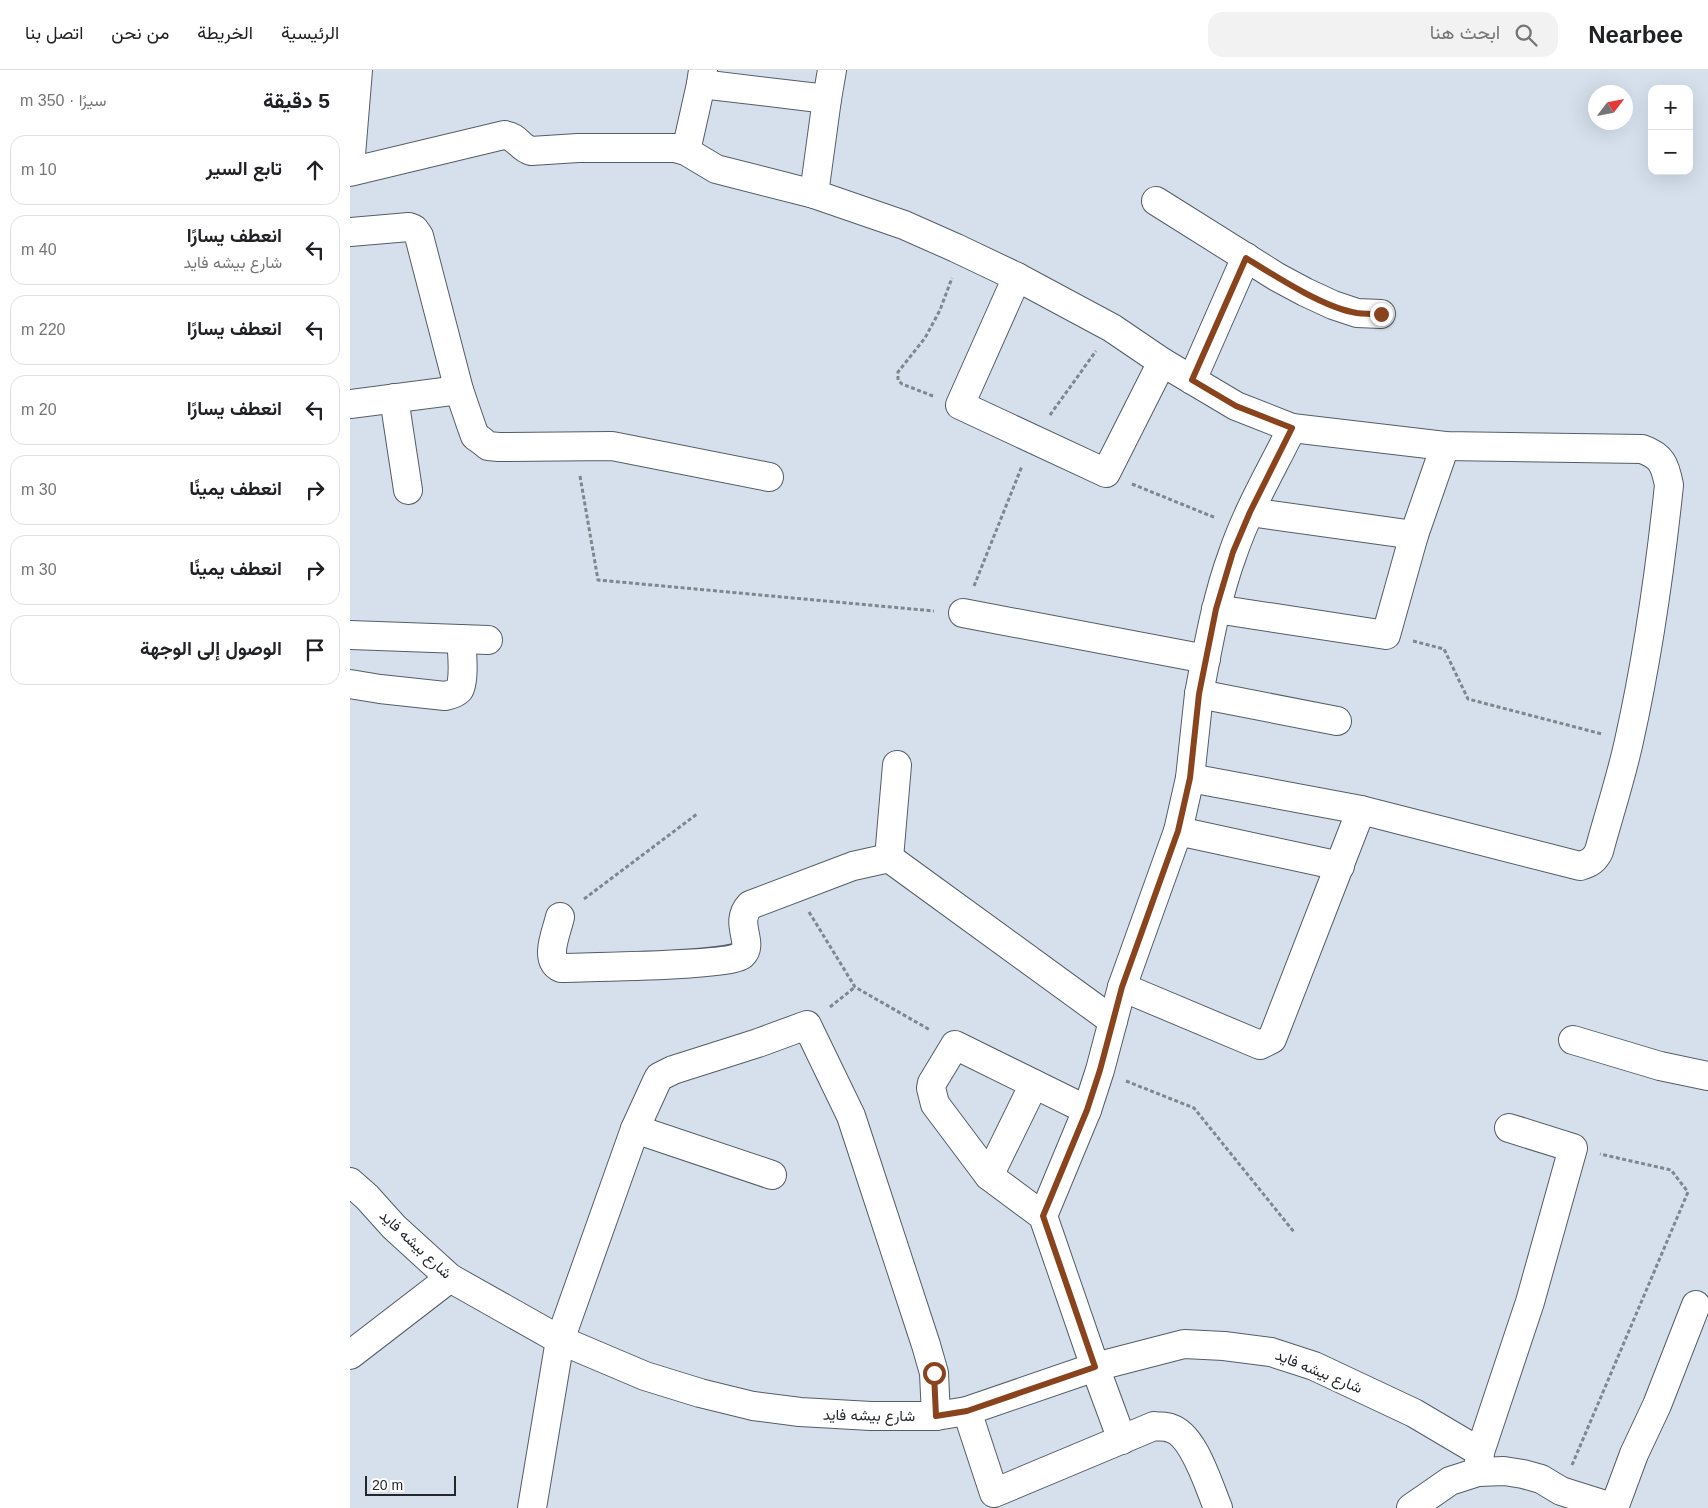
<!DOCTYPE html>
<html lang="ar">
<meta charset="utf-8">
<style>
:root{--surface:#fff;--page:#f2f2f2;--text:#202124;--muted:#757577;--line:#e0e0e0}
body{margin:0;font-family:Helvetica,Vazirmatn,sans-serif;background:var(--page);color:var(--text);direction:rtl}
.controls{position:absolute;right:15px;top:15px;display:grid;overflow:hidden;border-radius:10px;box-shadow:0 5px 20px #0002}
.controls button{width:45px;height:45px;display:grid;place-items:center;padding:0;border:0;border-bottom:1px solid var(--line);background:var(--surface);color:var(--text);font:25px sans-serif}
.compass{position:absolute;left:1238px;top:15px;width:45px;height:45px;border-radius:50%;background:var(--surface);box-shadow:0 5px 20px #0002;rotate:58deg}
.scale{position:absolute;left:15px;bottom:12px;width:91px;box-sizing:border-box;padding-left:5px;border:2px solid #24282c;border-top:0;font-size:14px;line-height:18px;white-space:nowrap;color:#24282c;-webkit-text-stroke:4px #fff;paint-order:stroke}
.stop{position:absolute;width:15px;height:15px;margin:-11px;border:4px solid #8a441d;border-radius:50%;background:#fff}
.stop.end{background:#8a441d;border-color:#fff;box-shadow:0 1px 5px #0008}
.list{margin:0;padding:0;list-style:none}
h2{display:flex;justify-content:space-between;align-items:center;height:65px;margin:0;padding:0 20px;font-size:21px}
h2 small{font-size:16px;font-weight:400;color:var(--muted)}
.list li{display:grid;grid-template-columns:32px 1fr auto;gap:15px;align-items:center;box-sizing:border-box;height:70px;margin:0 10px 10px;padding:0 10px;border:1px solid var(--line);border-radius:15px}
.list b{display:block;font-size:19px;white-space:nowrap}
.list p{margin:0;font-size:16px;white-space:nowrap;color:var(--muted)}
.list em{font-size:16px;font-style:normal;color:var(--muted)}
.icon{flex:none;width:28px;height:28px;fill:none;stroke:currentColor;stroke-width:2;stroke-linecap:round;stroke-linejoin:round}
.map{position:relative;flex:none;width:1358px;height:1438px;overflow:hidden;direction:ltr}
header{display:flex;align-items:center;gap:30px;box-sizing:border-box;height:70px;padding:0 25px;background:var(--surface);border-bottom:1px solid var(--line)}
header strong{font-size:24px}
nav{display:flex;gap:28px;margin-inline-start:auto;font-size:18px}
.search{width:350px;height:45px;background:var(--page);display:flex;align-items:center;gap:12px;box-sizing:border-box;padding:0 18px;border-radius:15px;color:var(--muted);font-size:19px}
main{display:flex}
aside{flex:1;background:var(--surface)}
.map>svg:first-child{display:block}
</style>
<header>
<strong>Nearbee</strong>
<div class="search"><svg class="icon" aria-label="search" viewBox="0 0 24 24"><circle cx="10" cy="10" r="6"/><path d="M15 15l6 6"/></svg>ابحث هنا</div>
<nav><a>الرئيسية</a><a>الخريطة</a><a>من نحن</a><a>اتصل بنا</a></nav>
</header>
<main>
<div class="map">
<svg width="1358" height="1438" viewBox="0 0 1358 1438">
<rect width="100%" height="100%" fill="#d5e0ec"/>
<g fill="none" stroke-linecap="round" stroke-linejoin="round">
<!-- street casing -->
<g stroke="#545d67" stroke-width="30">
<g id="street">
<path d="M353 0 351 14 477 29 482 0"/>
<path d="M336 81 351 14"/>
<path d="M0 97 8 0"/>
<path d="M0 102 154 65C167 66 170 78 181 81L228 78H325L336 81 366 99 464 124 554 155 606 178 667 207 762 258 812 292 886 336 942 358 1095 376 1292 379C1312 386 1315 395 1319 415 1310 501 1298 586 1279 671 1271 708 1259 744 1249 781 1245 790 1240 793 1230 796L1011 740 840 708"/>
<path d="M464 124 477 29"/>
<path d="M806 131 927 207 955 222 983 235 1007 243 1031 244"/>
<path d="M0 162 59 157 64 159 69 166 109 320 121 355 125 366 132 371 138 376 149 377 262 376 419 407"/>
<path d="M667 207 610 335 756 403 812 292"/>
<path d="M842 310 896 187"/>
<path d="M44 328 58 420"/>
<path d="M0 334 109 320"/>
<path d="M942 358C922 399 898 439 883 483 866 529 858 577 849 624L987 651"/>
<path d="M900 442 1064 465"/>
<path d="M866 539 1036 565 1064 465 1095 376"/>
<path d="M613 543 856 589"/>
<path d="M0 565 138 570"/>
<path d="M0 614 30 619 95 626C100 625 105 624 109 620 115 612 112 580 111 569"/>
<path d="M828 761 840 708 849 624"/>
<path d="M539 788 547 695"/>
<path d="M210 847C207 861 193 891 211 898 237 897 379 896 392 885 405 873 383 853 400 835L503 796 539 788 763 951"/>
<path d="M772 917 910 975 922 969 1011 740"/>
<path d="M1223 970 1310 996 1358 1006"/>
<path d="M737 1040 605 975 582 1013 581 1018 585 1034 639 1106 693 1146 745 1297 772 1370"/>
<path d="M285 1059 422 1105"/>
<path d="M639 1106 684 1014"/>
<path d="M0 1112 17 1127 44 1157 100 1208 210 1270 295 1306 350 1323 403 1336 450 1342 521 1346H586L617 1341 745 1297 834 1274 874 1276 921 1282 964 1296 1064 1343 1130 1382"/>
<path d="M693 1146 737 1040 750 1000 772 917 828 761 990 796"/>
<path d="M0 1285 100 1208"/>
<path d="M617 1341 644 1423 804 1356C809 1357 816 1356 820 1358 844 1364 859 1417 868 1438"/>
<path d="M1128 1402 1130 1382 1180 1232 1223 1078 1159 1058"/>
<path d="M182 1438 210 1270 285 1059 306 1013 309 1007 323 1000 408 973 457 955 501 1046 576 1275 584 1303 586 1346"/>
<path d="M1061 1438 1100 1411 1128 1402 1154 1401 1173 1404 1191 1409 1211 1421 1265 1438"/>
<path d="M1264 1438 1284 1384 1307 1335 1346 1235"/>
</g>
</g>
<!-- path -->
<g stroke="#7e868e" stroke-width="3" stroke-dasharray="4 2.5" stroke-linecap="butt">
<path d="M583 326 552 314 548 310V302L575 268 590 240 602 208"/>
<path d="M700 345 746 281"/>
<path d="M230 406 248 510 584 541"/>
<path d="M782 414 866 448"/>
<path d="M624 516 672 396"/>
<path d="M1063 571 1094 579 1118 629 1252 664"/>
<path d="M234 829 347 744"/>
<path d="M459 842 505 917 580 960"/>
<path d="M480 937 505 917"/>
<path d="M776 1011 844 1038 944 1162"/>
<path d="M1222 1395 1338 1122 1321 1100 1250 1084"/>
</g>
<!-- street -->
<use href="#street" stroke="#fff" stroke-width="28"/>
</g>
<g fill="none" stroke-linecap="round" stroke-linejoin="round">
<!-- route -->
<path stroke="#8a441d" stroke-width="6" d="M584 1303 586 1346 617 1341 745 1297 693 1146 737 1040 750 1000 772 917 828 761 840 708 849 624 866 539 883 482 900 442 942 358 886 336 842 310 896 188C925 206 974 238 1007 243 1015 244 1023 244 1031 244"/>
</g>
<g text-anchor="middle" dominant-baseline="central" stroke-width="5" stroke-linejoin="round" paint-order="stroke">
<!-- street labels -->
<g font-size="15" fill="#24282c" stroke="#fff">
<text transform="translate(66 1174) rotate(43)">شارع بيشه فايد</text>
<text transform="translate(969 1301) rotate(22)">شارع بيشه فايد</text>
<text transform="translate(519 1345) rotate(1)">شارع بيشه فايد</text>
</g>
</g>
</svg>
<div class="controls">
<button>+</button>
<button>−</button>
</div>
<svg class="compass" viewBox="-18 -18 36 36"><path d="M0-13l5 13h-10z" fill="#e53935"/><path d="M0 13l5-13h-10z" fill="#757577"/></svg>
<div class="scale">20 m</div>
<div class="stop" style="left:584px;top:1303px"></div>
<div class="stop end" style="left:1031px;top:244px"></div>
</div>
<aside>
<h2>5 دقيقة<small>سيرًا · 350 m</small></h2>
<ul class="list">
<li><svg class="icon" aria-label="ahead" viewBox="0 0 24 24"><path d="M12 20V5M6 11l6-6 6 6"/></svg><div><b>تابع السير</b></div><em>10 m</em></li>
<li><svg class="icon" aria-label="left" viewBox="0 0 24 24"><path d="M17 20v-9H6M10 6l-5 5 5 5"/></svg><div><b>انعطف يسارًا</b><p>شارع بيشه فايد</p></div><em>40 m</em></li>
<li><svg class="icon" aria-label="left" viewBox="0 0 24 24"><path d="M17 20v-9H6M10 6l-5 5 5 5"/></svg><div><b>انعطف يسارًا</b></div><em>220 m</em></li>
<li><svg class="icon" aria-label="left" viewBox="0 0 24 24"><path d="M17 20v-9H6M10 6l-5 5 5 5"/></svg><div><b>انعطف يسارًا</b></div><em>20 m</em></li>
<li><svg class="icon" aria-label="right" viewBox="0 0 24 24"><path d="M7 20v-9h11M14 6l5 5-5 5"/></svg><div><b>انعطف يمينًا</b></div><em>30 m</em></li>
<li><svg class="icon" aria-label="right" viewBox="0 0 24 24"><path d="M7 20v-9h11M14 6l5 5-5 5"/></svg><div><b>انعطف يمينًا</b></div><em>30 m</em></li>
<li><svg class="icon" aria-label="arrive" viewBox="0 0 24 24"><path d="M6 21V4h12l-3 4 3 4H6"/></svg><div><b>الوصول إلى الوجهة</b></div></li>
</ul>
</aside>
</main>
